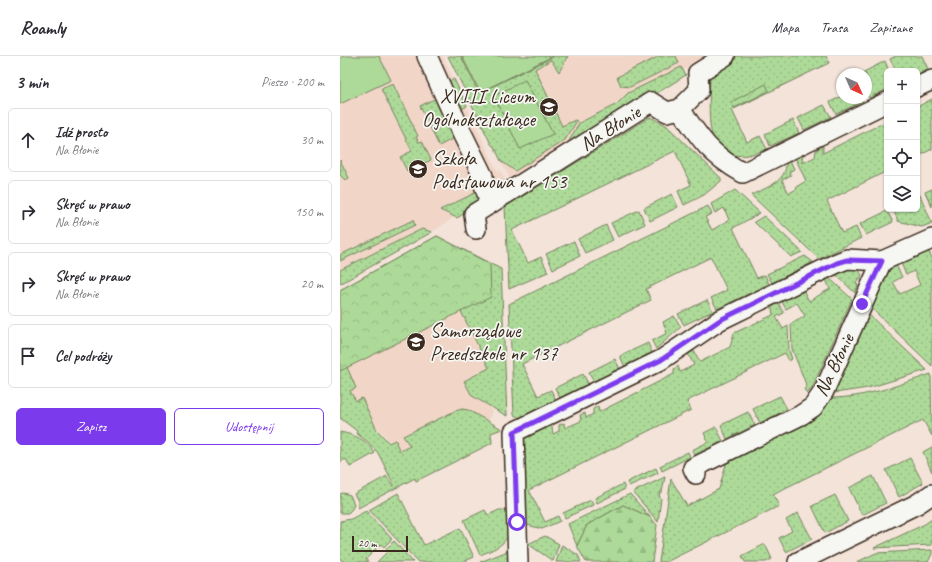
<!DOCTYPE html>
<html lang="pl">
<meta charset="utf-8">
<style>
:root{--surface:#fff;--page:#f7f7f7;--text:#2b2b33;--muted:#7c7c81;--line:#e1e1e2;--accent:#7c3aed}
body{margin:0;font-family:Caveat,sans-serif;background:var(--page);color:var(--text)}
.controls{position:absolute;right:12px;top:12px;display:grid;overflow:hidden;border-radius:6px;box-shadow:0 1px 3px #0004}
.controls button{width:36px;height:36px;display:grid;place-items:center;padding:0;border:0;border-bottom:1px solid var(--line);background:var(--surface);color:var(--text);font:20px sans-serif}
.compass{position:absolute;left:496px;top:12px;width:36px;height:36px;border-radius:50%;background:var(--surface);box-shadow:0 1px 3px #0004;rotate:135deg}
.scale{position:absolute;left:12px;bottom:10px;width:56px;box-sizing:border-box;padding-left:4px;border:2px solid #3b2a1e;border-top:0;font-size:11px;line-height:14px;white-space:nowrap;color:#3b2a1e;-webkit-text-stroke:3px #f6f6f2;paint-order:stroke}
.stop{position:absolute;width:12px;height:12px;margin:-9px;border:3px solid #7c3aed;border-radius:50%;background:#fff}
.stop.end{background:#7c3aed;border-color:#fff;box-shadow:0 1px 4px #0008}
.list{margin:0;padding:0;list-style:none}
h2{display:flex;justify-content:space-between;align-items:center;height:52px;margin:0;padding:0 16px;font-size:17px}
h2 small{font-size:13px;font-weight:400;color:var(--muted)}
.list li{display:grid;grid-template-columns:26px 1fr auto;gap:12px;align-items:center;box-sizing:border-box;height:64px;margin:0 8px 8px;padding:0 8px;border:1px solid var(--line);border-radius:6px}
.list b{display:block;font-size:15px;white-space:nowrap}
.list p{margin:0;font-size:13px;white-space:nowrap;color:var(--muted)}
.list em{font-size:13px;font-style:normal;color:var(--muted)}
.actions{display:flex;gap:8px;padding:12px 16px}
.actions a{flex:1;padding:9px 0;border:1px solid var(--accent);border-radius:6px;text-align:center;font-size:14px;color:var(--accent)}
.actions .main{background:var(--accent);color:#fff}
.icon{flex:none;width:22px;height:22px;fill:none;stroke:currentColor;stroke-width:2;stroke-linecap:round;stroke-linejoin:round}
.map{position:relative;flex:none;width:592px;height:506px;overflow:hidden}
header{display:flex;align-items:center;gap:24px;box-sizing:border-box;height:56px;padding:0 20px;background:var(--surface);border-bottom:1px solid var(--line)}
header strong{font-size:19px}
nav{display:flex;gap:22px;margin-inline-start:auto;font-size:14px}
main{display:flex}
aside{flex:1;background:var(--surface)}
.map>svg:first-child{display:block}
</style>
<header>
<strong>Roamly</strong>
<nav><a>Mapa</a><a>Trasa</a><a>Zapisane</a></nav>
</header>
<main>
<aside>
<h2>3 min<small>Pieszo · 200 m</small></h2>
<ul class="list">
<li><svg class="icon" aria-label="ahead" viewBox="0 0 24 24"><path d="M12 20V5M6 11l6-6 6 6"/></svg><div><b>Idź prosto</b><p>Na Błonie</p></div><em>30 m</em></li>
<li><svg class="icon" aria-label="right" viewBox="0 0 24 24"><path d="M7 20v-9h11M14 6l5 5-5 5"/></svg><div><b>Skręć w prawo</b><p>Na Błonie</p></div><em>150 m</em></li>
<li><svg class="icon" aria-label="right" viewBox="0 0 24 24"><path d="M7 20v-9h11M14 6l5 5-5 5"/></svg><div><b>Skręć w prawo</b><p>Na Błonie</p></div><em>20 m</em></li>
<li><svg class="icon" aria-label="arrive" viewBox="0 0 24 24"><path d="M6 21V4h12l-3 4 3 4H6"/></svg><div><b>Cel podróży</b></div></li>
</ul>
<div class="actions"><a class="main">Zapisz</a><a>Udostępnij</a></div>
</aside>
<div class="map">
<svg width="592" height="506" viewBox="0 0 592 506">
<defs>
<pattern id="grass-dots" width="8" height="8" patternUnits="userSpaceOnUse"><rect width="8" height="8" fill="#adda99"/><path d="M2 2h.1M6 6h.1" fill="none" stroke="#96bb83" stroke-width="1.8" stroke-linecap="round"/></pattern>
<pattern id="forest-firs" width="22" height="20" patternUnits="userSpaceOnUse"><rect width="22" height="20" fill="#adda99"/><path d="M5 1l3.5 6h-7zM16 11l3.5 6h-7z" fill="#96bb83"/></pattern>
<pattern id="park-crowns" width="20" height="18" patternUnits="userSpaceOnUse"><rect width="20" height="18" fill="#adda99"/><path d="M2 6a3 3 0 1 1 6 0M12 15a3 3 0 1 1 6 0" fill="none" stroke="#96bb83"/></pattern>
<pattern id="garden-furrows" width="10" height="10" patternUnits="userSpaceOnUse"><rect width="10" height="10" fill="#adda99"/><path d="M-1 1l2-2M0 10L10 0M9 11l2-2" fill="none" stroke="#96bb83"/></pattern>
</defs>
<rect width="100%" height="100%" fill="#f3e3d9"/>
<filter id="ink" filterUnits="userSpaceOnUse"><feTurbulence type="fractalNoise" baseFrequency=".025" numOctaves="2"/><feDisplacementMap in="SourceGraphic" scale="8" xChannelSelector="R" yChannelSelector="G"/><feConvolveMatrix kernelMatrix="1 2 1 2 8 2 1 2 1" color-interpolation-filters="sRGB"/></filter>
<g filter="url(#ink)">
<!-- built -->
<g fill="#f1d6c8">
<path d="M0 0H103L156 112 158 115 160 114 165 123 164 124 165 128 92 176 0 228Z"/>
<path d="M108 0H366L170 123 155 92 151 88Z"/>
<path d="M97 180 150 208 153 352 149 365 74 413 0 331V234Z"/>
</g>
<!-- grass -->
<g fill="url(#grass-dots)" stroke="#74825c">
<path d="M108 0H121L139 37 215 0H228L219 16 211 4 195 13 222 70 235 64 237 65 225 84 175 115 161 105 155 92 151 88Z"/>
<path d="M320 0H336L339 7 290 31 281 30 277 21Z"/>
<path d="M395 0H486L489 7 392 54 407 86 420 80 427 93C405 102 386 105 373 81 367 70 370 28 370 15Z"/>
<path d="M556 0H582L588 13 577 19V15H556L550 3Z"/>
<path d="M545 5 549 15H547V33L529 42 526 36V18H520Z"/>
<path d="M341 11 346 19 172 128 170 123 228 87 239 67 277 48 288 37Z"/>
<path d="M114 23 127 50 118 55 106 27Z"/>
<path d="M53 28 78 80 76 81 79 86 82 85 91 104 67 115 60 101 72 95 41 33Z"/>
<path d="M100 40 116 81 99 90 80 50Z"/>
<path d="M502 40V42H522L523 45 496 58 490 46Z"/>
<path d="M592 43V93L577 101V51Z"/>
<path d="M484 49 491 61 464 74 458 62Z"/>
<path d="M310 61 326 69 381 122V125L364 139 344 149 338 135 351 129 335 95 172 174 188 207 201 201 208 216 169 233 165 151Z"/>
<path d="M453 64 459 77 430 90 425 78Z"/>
<path d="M547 65V115L487 145 502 177 516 171 521 182 479 203 411 139C430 130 449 125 446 101L448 100 454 113 449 116 451 119 442 124 449 137 457 133 456 131 466 125 453 97 463 93 462 107 475 101 476 94 483 90V97Z"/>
<path d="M0 104 9 122 5 124 0 119Z"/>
<path d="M592 133V151L585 136Z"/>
<path d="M395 134 420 157 393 172 417 222 425 219 429 228 377 253 371 242 387 234 371 201 306 233 311 244 182 308 198 340 211 334 216 344 180 362 174 359 169 248 368 150 372 158 365 161 372 174 389 164 384 152 375 157 371 148Z"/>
<path d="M139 135 146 144 117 162 100 154Z"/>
<path d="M332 138 338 151 310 165 304 152Z"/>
<path d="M580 139 592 167 582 171 558 165 553 153H577V140Z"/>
<path d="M299 154 305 168 278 181 271 167Z"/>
<path d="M547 155 553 166 526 179 520 168Z"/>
<path d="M424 160 462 196 451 201 414 166Z"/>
<path d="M73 164 75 169 0 205V199Z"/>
<path d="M266 169 273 184 245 197 238 183Z"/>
<path d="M82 173 92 176 0 228V214Z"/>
<path d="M97 180 161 213 167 360 132 340 124 325 149 312 101 215 0 234Z"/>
<path d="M234 185 240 200 213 213 206 198Z"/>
<path d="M588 194 592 202V310L528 249 548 215 556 209 562 221 553 226 560 238 580 229 574 215 566 219 561 207Z"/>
<path d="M465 200 473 206 432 227 427 218Z"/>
<path d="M501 211 518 213 522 219 520 223H518L516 227 518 229 515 237 492 215Z"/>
<path d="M485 218 512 243 473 330 467 338 464 333 467 331 452 293 451 268 465 260 457 247 446 253 439 241 461 230 469 245 490 233 484 219Z"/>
<path d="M436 243 444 257 436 261 443 273 448 270 449 294 452 303 449 305 445 297 347 345 351 354 189 434 205 466 218 460 220 465 202 473 184 468 183 386 188 376 211 365 213 378 219 375V369L224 367 225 372 241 365 240 359 245 357 246 362 253 358V353L258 350 259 356 334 318V313L338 310 340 316 354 309 348 298 354 295 360 306 390 291 394 277 433 259 431 245Z"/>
<path d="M367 244 373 255 344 269 338 258Z"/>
<path d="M525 255 587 314 528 332 488 338Z"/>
<path d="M334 260 341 271 316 293 312 285 327 277 323 266Z"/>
<path d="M308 287 312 297 285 311 280 300Z"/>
<path d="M0 295 16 332 10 335 16 345 22 342 37 374 49 387 55 384 57 386 56 387 60 395 70 390 63 380 115 355 122 353 128 354 162 373 151 377 152 387 76 425 75 422 18 452V445L14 438 47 420 52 430 54 429 38 397 28 386 16 377 17 375 0 362Z"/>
<path d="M275 303 280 313 254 326 249 316Z"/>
<path d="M243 318 249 329 220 342 215 332Z"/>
<path d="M591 318 592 380 583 364 433 438 439 450 326 506H319L331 423 347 450 379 433 388 401 490 342C524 342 559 329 591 318Z"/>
<path d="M440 340 447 353 420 367 413 353Z"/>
<path d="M408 356 415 369 387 383 381 369Z"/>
<path d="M376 371 383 385 354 399 352 394 368 386 364 377Z"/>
<path d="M0 376C15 379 26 383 35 397L10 411 6 403 0 406Z"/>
<path d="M592 391V416L583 396Z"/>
<path d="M348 396 350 401 322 415 320 410Z"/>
<path d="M570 402 583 427 559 441 546 414Z"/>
<path d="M316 412 318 417 289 430 287 426Z"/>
<path d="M533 420 546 447 522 459 509 432Z"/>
<path d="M325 421 322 436H320L319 441 321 442 318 466 293 436Z"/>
<path d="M283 428 285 433 257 447 255 442Z"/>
<path d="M3 437 10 439 14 448 12 453 8 457H0V438Z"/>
<path d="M58 437 84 489 120 472 134 501 123 506H78L76 504 29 454Z"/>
<path d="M290 438 310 461 283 449 247 469 237 490 228 468Z"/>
<path d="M495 439 508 465 485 477 472 450Z"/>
<path d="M251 444 253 449 225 462 223 457Z"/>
<path d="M145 454 148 459 159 454H170C171 483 168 488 140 499L124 464Z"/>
<path d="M26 455 52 483 44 491 41 488 26 503 28 506H5L0 503V465L11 463Z"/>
<path d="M458 457 472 483 446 496 439 482 452 475 446 464Z"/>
<path d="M592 463V489L534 492 585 468Z"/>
<path d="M205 480 219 488 213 505 188 488Z"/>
<path d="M54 485 73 506H37L48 495 46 493Z"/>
<path d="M425 488 432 503 426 506H405L402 500Z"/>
<path d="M222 489 238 499 241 506H216Z"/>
<path d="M592 494V498L588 506H517L536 497Z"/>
<path d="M168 495 172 497V506H140Z"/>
</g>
<!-- forest -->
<path fill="url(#forest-firs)" stroke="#74825c" d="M283 449 310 461 317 469 312 506H246L237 490 247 469Z"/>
<!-- park -->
<path fill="url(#park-crowns)" stroke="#74825c" d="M97 180 150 208 151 241 0 315V234Z"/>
<!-- garden -->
<path fill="url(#garden-furrows)" stroke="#74825c" d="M426 28 429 35 394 52 391 46Z"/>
<!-- pitch -->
<g fill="#adda99" stroke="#74825c">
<path d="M4 0H39L51 24 0 48V2Z"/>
<path d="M122 0H213L140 36Z"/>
<path d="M185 24 213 78 180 93 154 40Z"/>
</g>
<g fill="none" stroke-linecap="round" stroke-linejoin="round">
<!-- street casing -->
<g stroke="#3b2a1e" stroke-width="22">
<g id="street">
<path d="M87 0 118 69 143 120 144 129 150 147"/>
<path d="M577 31 592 24"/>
<path d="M340 53C361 84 370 98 403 117L547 46"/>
<path d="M136 173 134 158 311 46 327 56 340 53 359 34 358 17 385 0"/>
<path d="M356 418 353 412 461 359 473 351 484 335 542 205"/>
<path d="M178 506 174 376 321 304 380 264 497 207 507 203 542 205 592 183"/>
<path d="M458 506 577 448 592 438"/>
</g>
</g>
<!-- street -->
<use href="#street" stroke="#f6f6f2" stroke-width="19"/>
</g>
</g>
<g fill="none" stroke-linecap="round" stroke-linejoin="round" filter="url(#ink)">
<!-- route -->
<path stroke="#7c3aed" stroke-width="5" d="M177 466 174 376 321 304 380 264 497 207 507 204 542 205 522 248"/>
</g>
<!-- icons -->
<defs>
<g id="school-disc" transform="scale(1)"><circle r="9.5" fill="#3b2a1e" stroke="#f6f6f2"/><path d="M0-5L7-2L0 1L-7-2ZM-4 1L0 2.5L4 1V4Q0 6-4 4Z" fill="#fff"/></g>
</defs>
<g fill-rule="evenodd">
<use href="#school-disc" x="209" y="51"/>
<use href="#school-disc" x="78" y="113"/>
<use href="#school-disc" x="76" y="286"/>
</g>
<g text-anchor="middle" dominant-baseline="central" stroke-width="3.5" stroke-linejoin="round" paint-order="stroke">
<!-- poi labels -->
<g font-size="20" fill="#3b2a1e" stroke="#f6f6f2" text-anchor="start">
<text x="195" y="40" text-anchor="end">XVIII Liceum<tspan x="195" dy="23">Ogólnokształcące</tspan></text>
<text x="92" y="102">Szkoła<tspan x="92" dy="23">Podstawowa nr 153</tspan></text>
<text x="90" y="274">Samorządowe<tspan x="90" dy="23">Przedszkole nr 137</tspan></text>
</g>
<!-- street labels -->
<g font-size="20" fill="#3b2a1e" stroke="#f6f6f2">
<text transform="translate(270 72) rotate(-32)">Na Błonie</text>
<text transform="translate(494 309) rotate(-64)">Na Błonie</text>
</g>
</g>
</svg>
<div class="controls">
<button>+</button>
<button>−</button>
<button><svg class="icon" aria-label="locate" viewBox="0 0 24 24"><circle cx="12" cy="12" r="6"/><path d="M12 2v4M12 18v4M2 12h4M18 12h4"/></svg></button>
<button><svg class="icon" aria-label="layers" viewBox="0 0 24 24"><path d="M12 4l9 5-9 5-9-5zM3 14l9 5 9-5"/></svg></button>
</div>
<svg class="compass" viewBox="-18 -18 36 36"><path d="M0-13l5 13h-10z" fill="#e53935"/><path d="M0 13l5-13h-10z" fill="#7c7c81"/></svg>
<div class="scale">20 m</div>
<div class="stop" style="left:177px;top:466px"></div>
<div class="stop end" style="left:522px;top:248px"></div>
</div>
</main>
